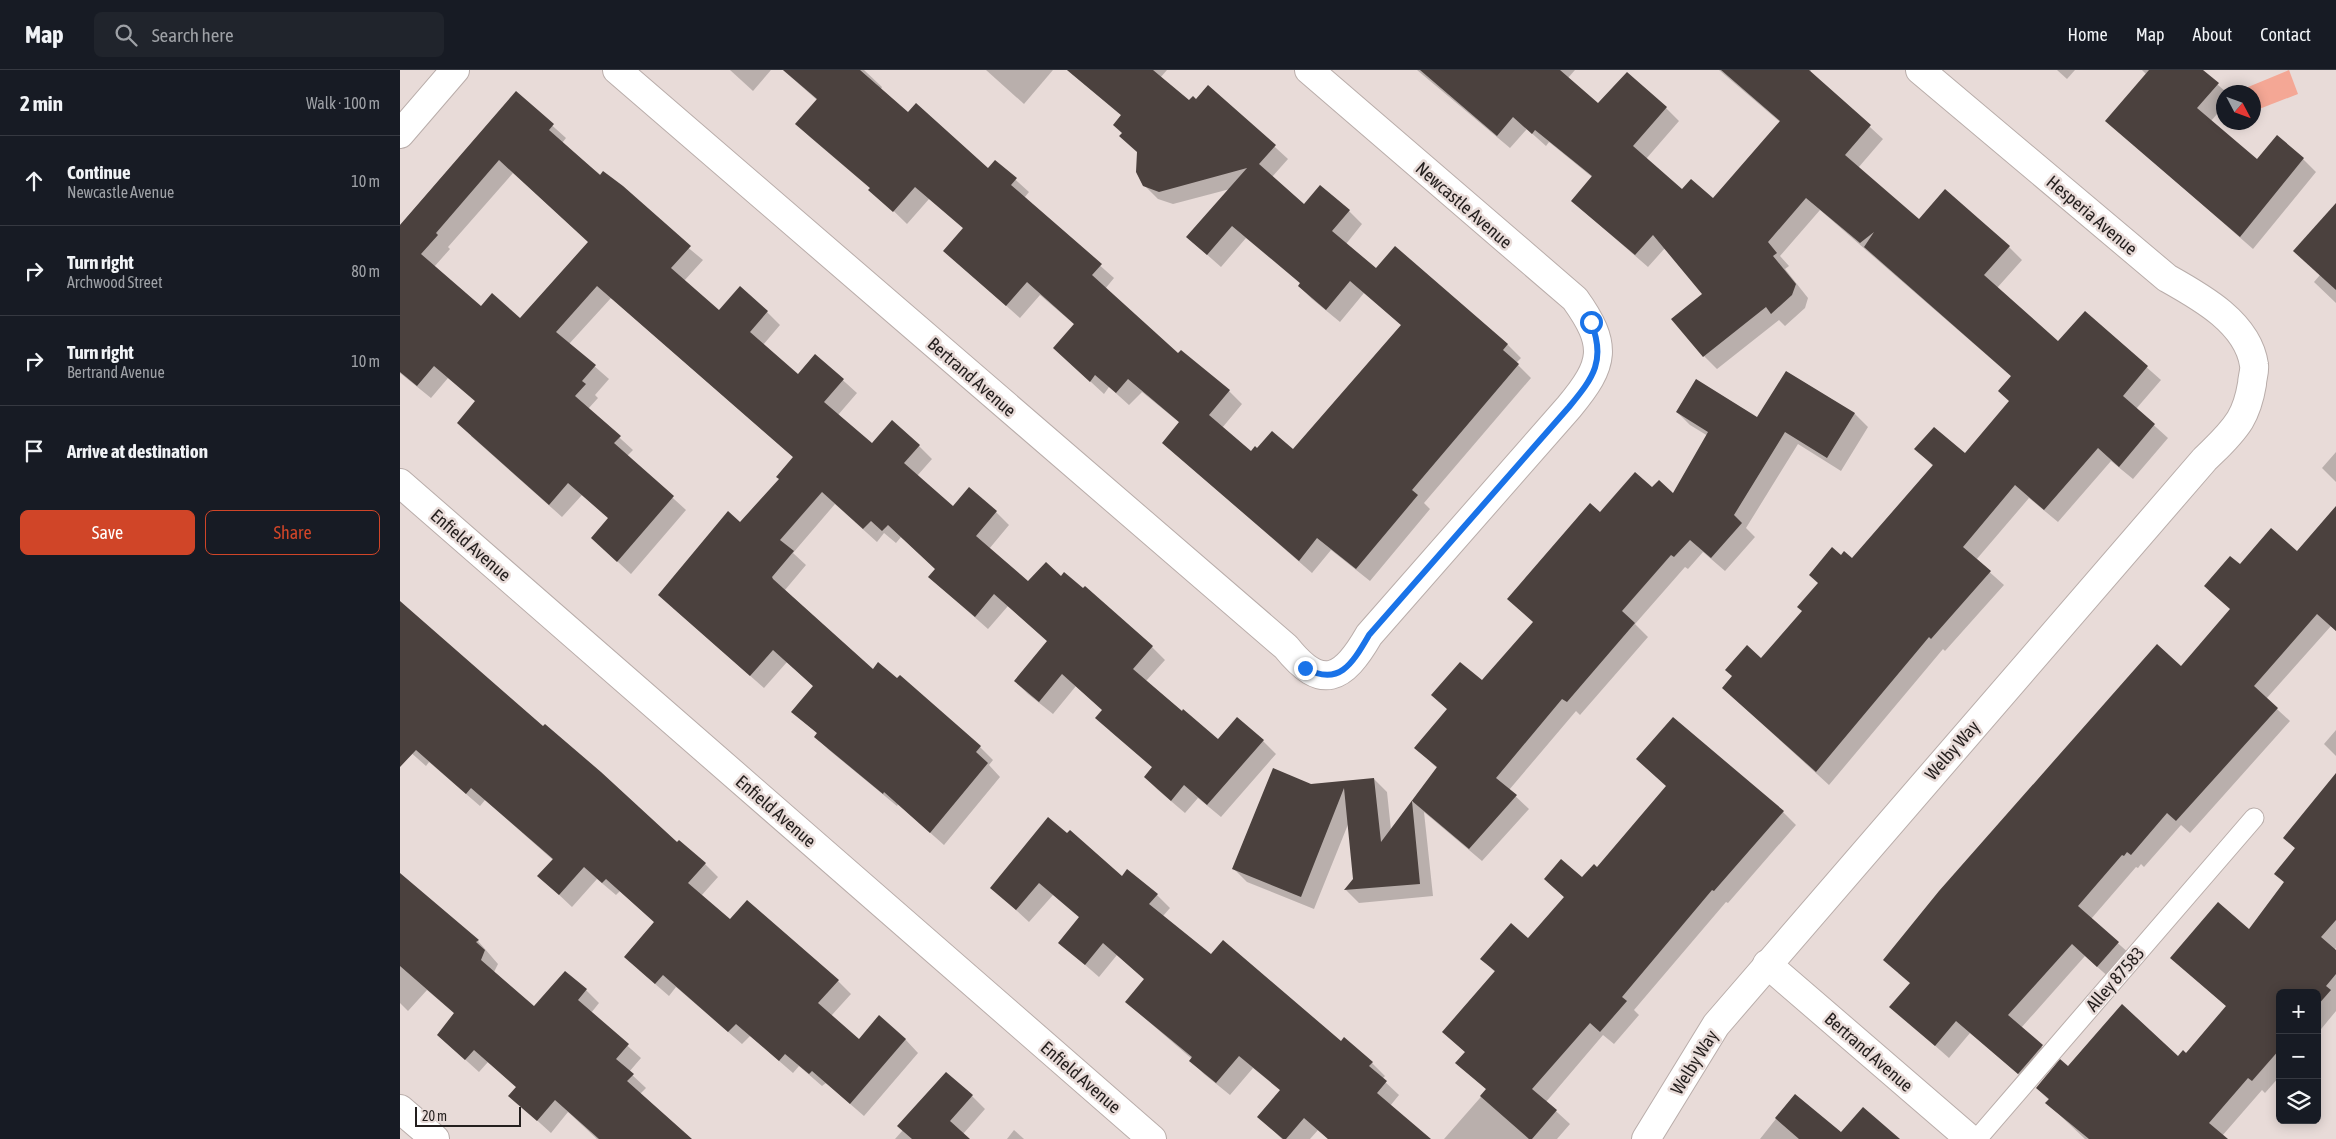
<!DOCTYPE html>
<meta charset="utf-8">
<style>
:root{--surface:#171b24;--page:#20242c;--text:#f1f3f6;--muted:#9ea1a6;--line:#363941;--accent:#d04528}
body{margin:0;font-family:"Asap Condensed",sans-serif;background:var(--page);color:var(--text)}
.controls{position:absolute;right:15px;bottom:15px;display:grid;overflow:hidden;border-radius:8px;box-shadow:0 2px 12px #0003}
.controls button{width:45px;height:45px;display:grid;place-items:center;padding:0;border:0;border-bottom:1px solid var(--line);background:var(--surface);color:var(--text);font:25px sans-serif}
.compass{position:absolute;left:1816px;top:15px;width:45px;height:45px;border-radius:50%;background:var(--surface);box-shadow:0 2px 12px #0003;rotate:131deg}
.scale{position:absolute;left:15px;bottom:12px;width:106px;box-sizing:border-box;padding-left:5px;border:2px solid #241f1e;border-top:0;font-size:14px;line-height:18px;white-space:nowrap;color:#241f1e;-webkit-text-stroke:4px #e8dbd8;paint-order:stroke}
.stop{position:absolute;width:15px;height:15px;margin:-11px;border:4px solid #1a73e8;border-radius:50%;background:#fff}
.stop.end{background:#1a73e8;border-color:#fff;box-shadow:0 1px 5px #0008}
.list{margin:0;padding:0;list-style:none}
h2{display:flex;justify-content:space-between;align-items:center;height:65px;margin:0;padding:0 20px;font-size:21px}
h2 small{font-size:16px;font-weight:400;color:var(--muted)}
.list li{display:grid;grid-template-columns:32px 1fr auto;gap:15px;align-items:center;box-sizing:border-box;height:90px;padding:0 20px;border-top:1px solid var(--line)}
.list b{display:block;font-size:19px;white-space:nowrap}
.list p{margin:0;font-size:16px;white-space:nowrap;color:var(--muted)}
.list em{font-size:16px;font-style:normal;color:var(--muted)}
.actions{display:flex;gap:10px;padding:15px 20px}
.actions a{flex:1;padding:11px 0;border:1px solid var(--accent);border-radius:8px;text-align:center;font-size:18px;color:var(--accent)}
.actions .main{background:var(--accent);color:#fff}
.icon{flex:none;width:28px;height:28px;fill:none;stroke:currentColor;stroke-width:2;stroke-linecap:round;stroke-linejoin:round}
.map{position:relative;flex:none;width:1936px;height:1069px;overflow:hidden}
header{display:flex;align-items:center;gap:30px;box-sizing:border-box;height:70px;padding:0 25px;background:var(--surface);border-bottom:1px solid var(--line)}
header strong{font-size:24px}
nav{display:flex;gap:28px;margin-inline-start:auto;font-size:18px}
.search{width:350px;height:45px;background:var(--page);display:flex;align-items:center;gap:12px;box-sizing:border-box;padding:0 18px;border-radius:8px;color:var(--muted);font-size:19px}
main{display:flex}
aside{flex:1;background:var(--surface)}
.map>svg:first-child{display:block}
</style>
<header>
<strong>Map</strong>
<div class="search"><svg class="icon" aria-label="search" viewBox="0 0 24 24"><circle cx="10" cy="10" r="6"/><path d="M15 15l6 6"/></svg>Search here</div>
<nav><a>Home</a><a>Map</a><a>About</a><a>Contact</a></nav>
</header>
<main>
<aside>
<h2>2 min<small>Walk · 100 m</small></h2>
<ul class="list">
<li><svg class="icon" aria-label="ahead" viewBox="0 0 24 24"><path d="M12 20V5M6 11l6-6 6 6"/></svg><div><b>Continue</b><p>Newcastle Avenue</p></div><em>10 m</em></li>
<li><svg class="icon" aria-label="right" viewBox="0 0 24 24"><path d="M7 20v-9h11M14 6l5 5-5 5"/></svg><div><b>Turn right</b><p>Archwood Street</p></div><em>80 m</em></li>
<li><svg class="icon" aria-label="right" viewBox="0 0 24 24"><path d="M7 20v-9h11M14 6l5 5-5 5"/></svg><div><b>Turn right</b><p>Bertrand Avenue</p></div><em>10 m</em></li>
<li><svg class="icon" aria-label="arrive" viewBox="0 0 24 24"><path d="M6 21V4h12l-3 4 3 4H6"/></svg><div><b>Arrive at destination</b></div></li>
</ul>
<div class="actions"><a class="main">Save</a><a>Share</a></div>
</aside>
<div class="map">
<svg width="1936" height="1069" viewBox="0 0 1936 1069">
<rect width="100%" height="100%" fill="#e8dbd8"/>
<!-- water -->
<path fill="#f4a795" d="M1889 0 1898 24 1854 41V22H1836Z"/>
<!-- shadow -->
<g fill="#0003" fill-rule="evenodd">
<path d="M330 0H371L353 21Z"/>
<path d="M383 0H464L482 17 481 19 509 44 588 99 595 91 629 122 624 128 714 208 705 219 778 284 829 321 842 334 822 358 851 383 893 381 1002 256 964 223 940 252 912 229 899 216 901 214 846 168 821 197 787 167 830 119 773 134 758 129 744 115 739 83 720 66 723 63 722 46 667 0H767L760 8 789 32 796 31 809 17 888 89 872 107 905 135 949 141 962 154 946 174 976 199 995 178 1108 275 1121 288 1116 293 1131 308 1024 433 1030 439 970 511 931 480 912 503 763 373 780 353 742 322 729 335 709 317 704 324 654 278 675 255 640 225 620 248 545 181 564 159 529 129 507 154 471 119 410 67 397 54 417 30Z"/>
<path d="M586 0H653L624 34Z"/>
<path d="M1017 0H1175L1168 8 1198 34 1266 38 1279 51 1246 89 1282 121 1313 130 1380 52 1319 0H1411L1410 2 1483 69 1458 98 1519 151 1609 177 1622 190 1597 218 1659 273 1685 243 1761 310 1736 339 1768 368 1733 409 1711 391 1658 452 1629 428 1576 490 1604 515 1545 581 1543 579 1429 715 1337 631 1362 589 1403 541 1441 486 1452 490 1533 396 1516 379 1565 385 1610 331 1612 307 1420 140 1380 186 1389 196 1385 199 1408 228 1405 238 1385 256 1379 250 1317 299 1304 286 1303 224 1265 178 1248 197 1172 131 1192 107 1149 72 1146 76 1127 59 1110 78Z"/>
<path d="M1657 0H1675L1667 9Z"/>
<path d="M1742 0H1801L1826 22H1824V36L1811 51 1857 91 1903 89 1916 102 1853 179 1707 51 1747 5Z"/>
<path d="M116 23 166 68 162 73 303 190 284 211 319 242H367L380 255 363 275 398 305 415 285 457 323 438 345 472 375 519 376 532 389 517 406 553 437 596 442 609 455 589 479 628 513 661 507 752 577 765 590 746 611 818 671H863L876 684 821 747 798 728 785 743 758 720 745 707 753 698 710 661 703 640 676 616 653 644 628 624 615 611 648 572 608 536 588 559 529 507 536 499 501 467 496 473 484 463 477 472 435 434 393 483 406 495 385 520 473 601 580 677 593 690 589 695 600 707 544 775 498 734 497 736 429 680 416 667 418 664 393 642 414 617 387 592 364 618 273 538 340 453 380 409 394 388 211 228 169 274 209 309 195 325 198 328 188 339 233 380 227 386 286 440 231 504 206 481 209 449 182 425 162 447 71 366 76 332 48 308 31 328 0 303V155ZM113 103 189 172 120 249 81 238 34 197 50 179 48 177Z"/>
<path d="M1936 161V233L1914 212 1920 205Z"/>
<path d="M1387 302 1455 344 1468 357 1441 401 1398 374 1346 458 1355 467 1325 501 1303 482 1288 499 1285 497 1235 554 1248 567 1180 645 1176 641 1109 720 1129 739 1082 791 1024 742 1033 826 959 833 946 820 954 809 949 752 914 839 847 812 834 799 911 715 974 709 987 722 991 760 1038 699 1016 678 1048 640 1033 625 1082 612 1134 553 1200 444 1253 419 1273 424 1308 366 1290 355 1277 342 1358 348Z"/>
<path d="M1936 382V412L1922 398Z"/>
<path d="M1936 437V561L1931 556 1866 629 1890 651 1790 763 1781 755 1744 797 1741 794 1738 798 1736 797 1691 849 1731 885 1711 909 1685 886 1621 958 1655 989 1632 1016 1570 963 1549 988 1491 937 1511 914 1498 903 1781 597 1831 539 1840 496 1897 483Z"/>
<path d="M0 555 305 794 318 807 301 826 330 851 347 832 438 911 451 924 431 946 459 970 505 969 518 983 464 1046 426 1013 422 1016 399 996 393 1003 350 966 342 974 276 917 269 926 239 900 255 853 220 821 216 825 197 809 172 837 139 806 153 790 85 730 80 736 29 692 26 696 0 673Z"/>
<path d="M1936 660V686L1924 674Z"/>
<path d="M1936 705V878L1934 880 1936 882V941L1917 964V923H1880V1006L1865 1023 1862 1020 1822 1066 1824 1069H1685L1647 1033 1650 1031 1637 1018 1669 998 1786 985 1827 937 1772 888 1849 861 1885 813 1876 804 1896 779 1884 768Z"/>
<path d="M1383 742 1396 755 1328 833 1326 832 1234 940 1239 945 1214 974 1203 965 1146 1032 1170 1054 1157 1069H1044L1087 1020 1057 993 1066 983 1044 962 1096 903 1082 889 1129 870 1165 828 1145 809H1182L1198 799Z"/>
<path d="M648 749 722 807 757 825 770 838 763 846 811 886 972 993 985 1006 982 1009 999 1025 990 1036 1029 1069H928L918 1060 910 1069H882L859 1047 881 1021 853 998 830 1025 804 1004 791 991 792 989 726 932 745 910 717 885 699 907 660 873 680 848 653 825 629 852 592 818Z"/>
<path d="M0 805 78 871 98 894 94 902 134 937 186 920 199 933 191 943 241 988 229 1002 246 1018 240 1024 291 1069H197L168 1042 151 1063 110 1026 117 1018 88 992 79 1002 38 965 55 944 27 920 8 941 0 933Z"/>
<path d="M1395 1025 1441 1064 1498 1069H1360Z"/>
<path d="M572 1026 585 1039 563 1064 568 1069H495L503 1060Z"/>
<path d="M614 1060 624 1069H607Z"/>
</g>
<!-- building -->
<g fill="#4b413e" fill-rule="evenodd">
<path d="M383 0H460L508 42 516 33 588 98 595 90 617 108 611 115 702 194 692 205 778 283 781 280 830 320 809 345 851 381 855 376 857 378 872 361 893 379 1001 255 950 211 926 240 898 216 900 213 832 156 807 185 786 167 847 98 759 122 743 116 736 102 737 82 719 66 722 63 713 55 721 45 667 0H753L789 30 793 26 796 29 808 15 876 75 859 94 904 134 920 115 950 140 932 161 976 198 995 176 1108 274 1103 280 1119 294 1012 420 1018 425 956 499 917 468 899 491 762 373 779 352 728 309 716 323 695 305 690 312 653 278 674 254 627 212 606 236 543 181 563 158 515 117 493 142 468 120 470 118 395 54 417 29Z"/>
<path d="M1020 0H1160L1198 33 1227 2 1267 37 1233 76 1282 119 1291 109 1313 128 1380 51 1321 0H1409L1471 55 1445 85 1519 149 1545 119 1578 148 1610 176 1584 205 1658 271 1685 241 1748 296 1723 326 1755 354 1719 397 1698 378 1644 440 1615 415 1563 477 1591 501 1531 569 1529 567 1416 702 1322 618 1332 606 1325 600 1347 575 1361 588 1402 541 1397 537 1418 513 1409 505 1432 477 1441 485 1444 481 1452 488 1533 395 1514 379 1534 357 1565 383 1609 331 1598 321 1611 306 1464 177 1474 162 1460 173 1406 128 1368 172 1377 183 1373 186 1396 214 1392 225 1371 244 1366 237 1303 287 1271 249 1302 224 1253 165 1235 185 1171 131 1192 106 1135 60 1132 64 1113 47 1097 66Z"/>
<path d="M1749 0H1803L1819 13 1797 38 1857 89 1877 65 1904 88 1840 167 1705 51Z"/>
<path d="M116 21 154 54 149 60 200 105 203 101 223 116 291 176 271 198 319 240 340 216 368 241 350 262 398 304 415 284 444 309 424 332 472 373 492 350 520 375 504 393 553 436 569 417 597 441 576 466 628 511 646 492 661 506 664 502 683 518 685 516 753 576 733 599 782 641 783 639 818 669 837 647 864 670 807 735 784 715 771 731 744 707 752 697 695 648 702 640 662 604 639 632 614 611 647 571 594 524 575 547 528 507 535 499 488 455 482 461 471 451 463 459 422 422 380 470 394 481 372 507 373 509 473 599 478 592 497 608 500 605 581 676 576 682 588 693 530 763 484 722 483 724 414 667 417 663 391 642 413 616 373 580 350 606 258 525 328 441 340 452 379 409 376 407 393 387 197 216 156 262 196 295 182 311 186 314 175 326 221 366 214 373 274 426 217 492 191 468 208 448 168 413 149 435 57 353 75 331 34 296 17 316 0 302V155ZM99 90 188 172 120 248 92 223 81 236 21 184 38 165 36 163Z"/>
<path d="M1936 133V220L1893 181Z"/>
<path d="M1386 301 1455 343 1427 388 1385 362 1334 445 1342 453 1311 488 1290 470 1274 487 1271 485 1222 541 1235 553 1167 632 1162 629 1096 708 1117 725 1069 779 1012 731 1020 814 944 820 953 809 944 718 901 827 832 799 873 698 911 714 974 708 981 772 1037 697 1014 678 1047 639 1031 625 1060 592 1082 610 1133 552 1107 529 1190 433 1200 442 1235 402 1252 417 1259 410 1273 423 1308 362 1276 342 1296 309 1357 347Z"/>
<path d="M1936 436V561L1917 544 1854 616 1878 638 1776 751 1767 743 1731 785 1727 782 1724 786 1722 785 1678 836 1719 872 1697 897 1672 874 1608 945 1643 975 1618 1004 1556 951 1535 976 1489 937 1510 913 1483 890 1539 821 1757 574 1781 596 1830 539 1804 516 1830 486 1840 494 1871 458 1897 481Z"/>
<path d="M0 531 143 656 145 654 201 702 277 772 279 770 306 793 288 813 330 849 347 830 439 910 418 933 459 969 479 945 506 969 450 1034 412 1001 409 1004 385 984 379 991 336 954 328 962 263 905 255 914 224 887 254 852 206 809 202 813 184 797 159 825 137 806 153 789 71 718 66 724 16 680 0 697Z"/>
<path d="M1273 647 1384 741 1314 821 1312 820 1222 927 1227 931 1200 962 1190 953 1132 1019 1157 1040 1132 1069H1129L1080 1026 1086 1019 1055 993 1065 982 1042 962 1095 901 1080 889 1111 853 1128 868 1164 827 1144 809 1161 789 1182 807 1194 794 1197 797 1266 716 1236 689Z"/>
<path d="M1936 703V850L1921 867 1936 880V904L1926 916 1931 920 1917 936V923H1880V979L1852 1011 1848 1008 1809 1053 1828 1069H1689L1645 1033 1649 1029 1636 1018 1660 989 1668 996 1722 934 1778 986 1783 980 1786 983 1826 936 1770 888 1818 832 1849 859 1884 812 1874 804 1895 778 1883 768Z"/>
<path d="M648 747 667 763 670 760 722 806 727 799 758 824 749 834 811 884 823 870 941 971 944 967 973 992 969 996 987 1011 977 1023 1031 1069H928L904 1048 886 1069H883L857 1047 880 1020 839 986 816 1013 789 991 792 987 725 932 744 909 703 873 685 895 658 873 679 847 639 813 616 840 590 818Z"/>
<path d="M0 803 79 870 76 872 85 880 81 890 134 936 165 901 187 919 178 930 229 974 216 989 234 1004 227 1011 292 1069H199L155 1030 137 1051 108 1026 116 1017 74 980 65 990 37 965 54 943 0 896Z"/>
<path d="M546 1002 573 1025 550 1051 570 1069H512L497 1056Z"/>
<path d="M1395 1024 1441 1062 1463 1037 1500 1069H1399L1375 1048Z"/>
</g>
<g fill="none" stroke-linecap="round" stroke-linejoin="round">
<!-- lane casing -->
<g stroke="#b9adaa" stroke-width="21">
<path id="lane" d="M1577 1069 1854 748"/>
</g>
<!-- street casing -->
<g stroke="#b9adaa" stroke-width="30">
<g id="street">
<path d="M217 0 886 577C922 622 943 610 969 565L1169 337C1205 294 1208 275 1175 229L909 0"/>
<path d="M0 413 752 1069"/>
<path d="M1367 894 1570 1069"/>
<path d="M1246 1069 1316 955 1804 390C1817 377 1830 366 1840 350 1846 340 1850 326 1852 314 1852 308 1855 301 1854 295 1848 253 1801 227 1767 208L1520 0"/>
</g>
</g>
<!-- secondary casing -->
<g stroke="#b9adaa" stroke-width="30">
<g id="secondary">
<path d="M0 64 55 0"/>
<path d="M0 1039 35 1069"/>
</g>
</g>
<!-- lane -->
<use href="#lane" stroke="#fff" stroke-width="19"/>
<!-- street -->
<use href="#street" stroke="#fff" stroke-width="28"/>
<!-- secondary -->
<use href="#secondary" stroke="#fff" stroke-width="28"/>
</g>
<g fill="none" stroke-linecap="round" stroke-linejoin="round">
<!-- route -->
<path stroke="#1a73e8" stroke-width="6" d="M905 598C939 617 952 594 969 565L1169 337C1194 307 1206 290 1191 252"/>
</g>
<g text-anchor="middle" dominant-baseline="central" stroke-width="5" stroke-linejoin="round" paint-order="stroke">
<!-- street labels -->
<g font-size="18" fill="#241f1e" stroke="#e8dbd8">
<text transform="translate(1064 135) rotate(41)">Newcastle Avenue</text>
<text transform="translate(1692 145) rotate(40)">Hesperia Avenue</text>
<text transform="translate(572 307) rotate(41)">Bertrand Avenue</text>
<text transform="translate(71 475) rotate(41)">Enfield Avenue</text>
<text transform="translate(1552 680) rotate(-49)">Welby Way</text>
<text transform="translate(376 741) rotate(41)">Enfield Avenue</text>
<text transform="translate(1715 909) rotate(-49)">Alley 87583</text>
<text transform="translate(1469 982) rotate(41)">Bertrand Avenue</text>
<text transform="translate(1294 992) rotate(-58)">Welby Way</text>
<text transform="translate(681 1007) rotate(41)">Enfield Avenue</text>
</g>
</g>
</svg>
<div class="controls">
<button>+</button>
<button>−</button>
<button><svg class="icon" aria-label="layers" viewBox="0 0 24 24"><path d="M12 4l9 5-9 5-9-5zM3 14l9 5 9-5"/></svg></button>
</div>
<svg class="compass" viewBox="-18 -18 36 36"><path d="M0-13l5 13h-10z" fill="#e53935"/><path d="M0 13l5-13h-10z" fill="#9ea1a6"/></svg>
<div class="scale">20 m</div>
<div class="stop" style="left:1191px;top:252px"></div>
<div class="stop end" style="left:905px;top:598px"></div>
</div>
</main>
